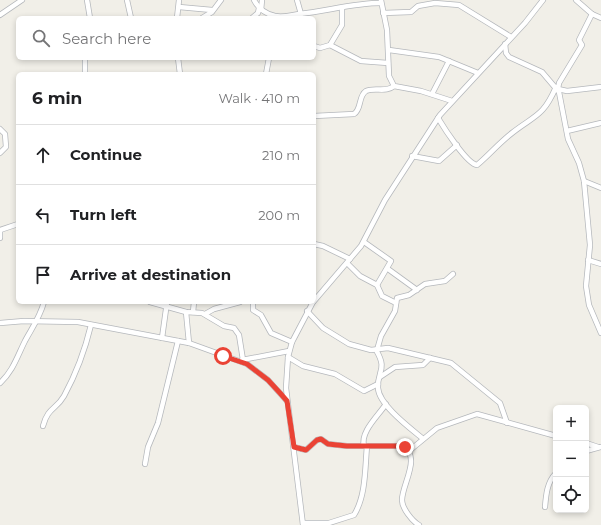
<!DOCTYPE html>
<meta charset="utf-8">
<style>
:root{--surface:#fff;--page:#f6f6f6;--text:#202124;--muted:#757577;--line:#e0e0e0}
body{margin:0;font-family:Montserrat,sans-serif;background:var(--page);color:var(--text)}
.controls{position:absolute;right:12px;bottom:12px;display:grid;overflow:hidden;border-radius:6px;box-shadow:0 2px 6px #0003}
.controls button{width:36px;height:36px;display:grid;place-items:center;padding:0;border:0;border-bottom:1px solid var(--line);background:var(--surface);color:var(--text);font:20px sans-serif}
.stop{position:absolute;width:12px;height:12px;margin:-9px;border:3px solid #ea4335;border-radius:50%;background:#fff}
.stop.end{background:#ea4335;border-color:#fff;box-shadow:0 1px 4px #0008}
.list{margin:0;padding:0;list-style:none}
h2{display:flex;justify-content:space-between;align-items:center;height:52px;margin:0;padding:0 16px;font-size:17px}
h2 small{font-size:13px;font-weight:400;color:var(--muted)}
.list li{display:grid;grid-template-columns:26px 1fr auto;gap:12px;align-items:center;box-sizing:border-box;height:60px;padding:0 16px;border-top:1px solid var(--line)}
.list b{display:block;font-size:15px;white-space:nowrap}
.list em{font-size:13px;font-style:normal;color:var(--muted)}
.icon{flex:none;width:22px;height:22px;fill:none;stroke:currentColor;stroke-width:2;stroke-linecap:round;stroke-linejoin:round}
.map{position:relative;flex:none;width:601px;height:525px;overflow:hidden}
.search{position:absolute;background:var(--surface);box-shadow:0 2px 6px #0003;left:16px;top:16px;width:300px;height:44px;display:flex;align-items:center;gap:10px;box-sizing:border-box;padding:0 14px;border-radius:6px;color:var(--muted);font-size:15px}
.panel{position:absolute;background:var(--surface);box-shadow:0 2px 6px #0003;left:16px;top:72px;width:300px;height:232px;border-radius:6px}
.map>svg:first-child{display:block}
</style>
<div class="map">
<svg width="601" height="525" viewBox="0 0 601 525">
<rect width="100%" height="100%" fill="#f1efe8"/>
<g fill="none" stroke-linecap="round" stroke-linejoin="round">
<!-- minor casing -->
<g stroke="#b5b8bc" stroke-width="6">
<g id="minor">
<path d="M87 0 90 18"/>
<path d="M127 0 131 18"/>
<path d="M254 0C258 8 266 14 275 16 283 18 291 15 299 14 327 11 354 3 381 3"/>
<path d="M297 0 301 14"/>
<path d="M381 0 387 30 389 76 394 86 421 91 452 101"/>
<path d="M576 0 592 14 601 18"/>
<path d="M179 7 212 10"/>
<path d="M261 10 262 0"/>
<path d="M383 13 411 12 418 6 435 3 459 5 511 37"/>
<path d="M592 14 579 40 582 45 559 83 558 89 567 91 601 87"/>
<path d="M0 15 22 0"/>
<path d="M177 18 179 0"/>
<path d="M202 18 212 12 221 0"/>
<path d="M252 18 258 13 259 8"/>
<path d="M505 44 506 53 509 57 542 72 559 92 568 139 579 163 584 181 590 245 586 286 589 305 601 333"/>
<path d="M330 45 361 61 388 63"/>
<path d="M314 46 320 48 330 45 342 25V8"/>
<path d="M389 50 439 57 478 73"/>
<path d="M178 58 180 74"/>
<path d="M85 74V58"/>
<path d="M266 74 269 58"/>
<path d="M432 94 449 61"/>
<path d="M314 116 354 114C362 109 358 96 366 91 375 87 386 93 394 86"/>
<path d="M438 118C444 128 467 164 477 165 489 155 499 143 512 133 535 115 543 117 556 87"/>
<path d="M0 129 5 134 6 147 0 153"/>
<path d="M567 131 601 123"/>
<path d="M412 156 439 161 457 145"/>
<path d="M584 181 601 188"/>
<path d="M0 230 18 224"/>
<path d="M0 231V238"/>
<path d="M364 242 391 261 377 285"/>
<path d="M314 244 323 246 350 259"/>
<path d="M588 260 601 264"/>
<path d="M347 263 360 276 377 285 382 296 396 303"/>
<path d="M388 269 417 290"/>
<path d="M314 301 361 246 385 200 440 115 525 23 543 0"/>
<path d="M150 302 186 312 202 313 224 326 234 328 239 335 243 360"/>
<path d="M253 302V310L261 315 271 333 292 342"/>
<path d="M307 311 323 328 349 344 371 350 388 348 451 363 500 403 507 423"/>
<path d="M186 312 189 343"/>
<path d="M193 312 194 302"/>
<path d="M205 314 214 309 240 302"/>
<path d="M0 323 24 321 78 322 189 343 247 364 268 380 287 401"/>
<path d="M162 338 167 302"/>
<path d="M376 350C388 370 377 371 378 388 379 405 410 428 422 438"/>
<path d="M377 350 381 336 395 311 397 298 409 295 425 284 445 281 453 274"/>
<path d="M288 357 303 366 335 374 364 391 378 384"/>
<path d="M242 360 289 351"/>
<path d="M380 377 395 367 423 365 430 358"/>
<path d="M0 383C13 371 17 357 25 341 32 328 40 317 44 302"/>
<path d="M43 426C48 407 56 410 64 396 76 374 85 350 91 325"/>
<path d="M586 443 598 447"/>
<path d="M364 446C360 432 378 416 386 404"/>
<path d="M294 447 306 450 317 440 321 439 328 444 347 446H401C423 455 402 484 402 500 402 508 412 521 419 525"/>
<path d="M409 451 437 428 477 414 556 436"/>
<path d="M586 451 601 447"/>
<path d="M145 464 148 447 158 423 178 341"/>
<path d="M545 507C546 495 547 482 556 473"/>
<path d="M303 523H329L354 515C366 496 365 468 367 446"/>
<path d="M303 525 286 388 288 357 292 342 313 302"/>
</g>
</g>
<!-- minor -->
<use href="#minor" stroke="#fff" stroke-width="4.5"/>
</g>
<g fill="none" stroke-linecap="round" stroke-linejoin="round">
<!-- route -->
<path stroke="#ea4335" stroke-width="5" d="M223 356 247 364 268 380 280 393 287 401 294 447 306 450 317 440 321 439 328 444 347 446H401L405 447"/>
</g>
</svg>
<div class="controls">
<button>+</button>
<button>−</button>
<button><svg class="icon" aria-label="locate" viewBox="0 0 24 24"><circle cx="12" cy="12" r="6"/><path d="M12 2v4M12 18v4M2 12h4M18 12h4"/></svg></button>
</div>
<div class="stop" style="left:223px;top:356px"></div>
<div class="stop end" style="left:405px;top:447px"></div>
<div class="search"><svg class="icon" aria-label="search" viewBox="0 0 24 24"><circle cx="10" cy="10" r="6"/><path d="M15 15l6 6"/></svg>Search here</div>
<section class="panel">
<h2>6 min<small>Walk · 410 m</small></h2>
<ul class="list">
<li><svg class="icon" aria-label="ahead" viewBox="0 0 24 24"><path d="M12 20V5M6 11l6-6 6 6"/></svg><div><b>Continue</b></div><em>210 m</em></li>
<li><svg class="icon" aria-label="left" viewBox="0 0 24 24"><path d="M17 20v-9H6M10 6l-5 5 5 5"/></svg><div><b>Turn left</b></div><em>200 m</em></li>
<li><svg class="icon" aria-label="arrive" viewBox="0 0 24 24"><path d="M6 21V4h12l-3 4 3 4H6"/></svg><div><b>Arrive at destination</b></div></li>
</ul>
</section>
</div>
